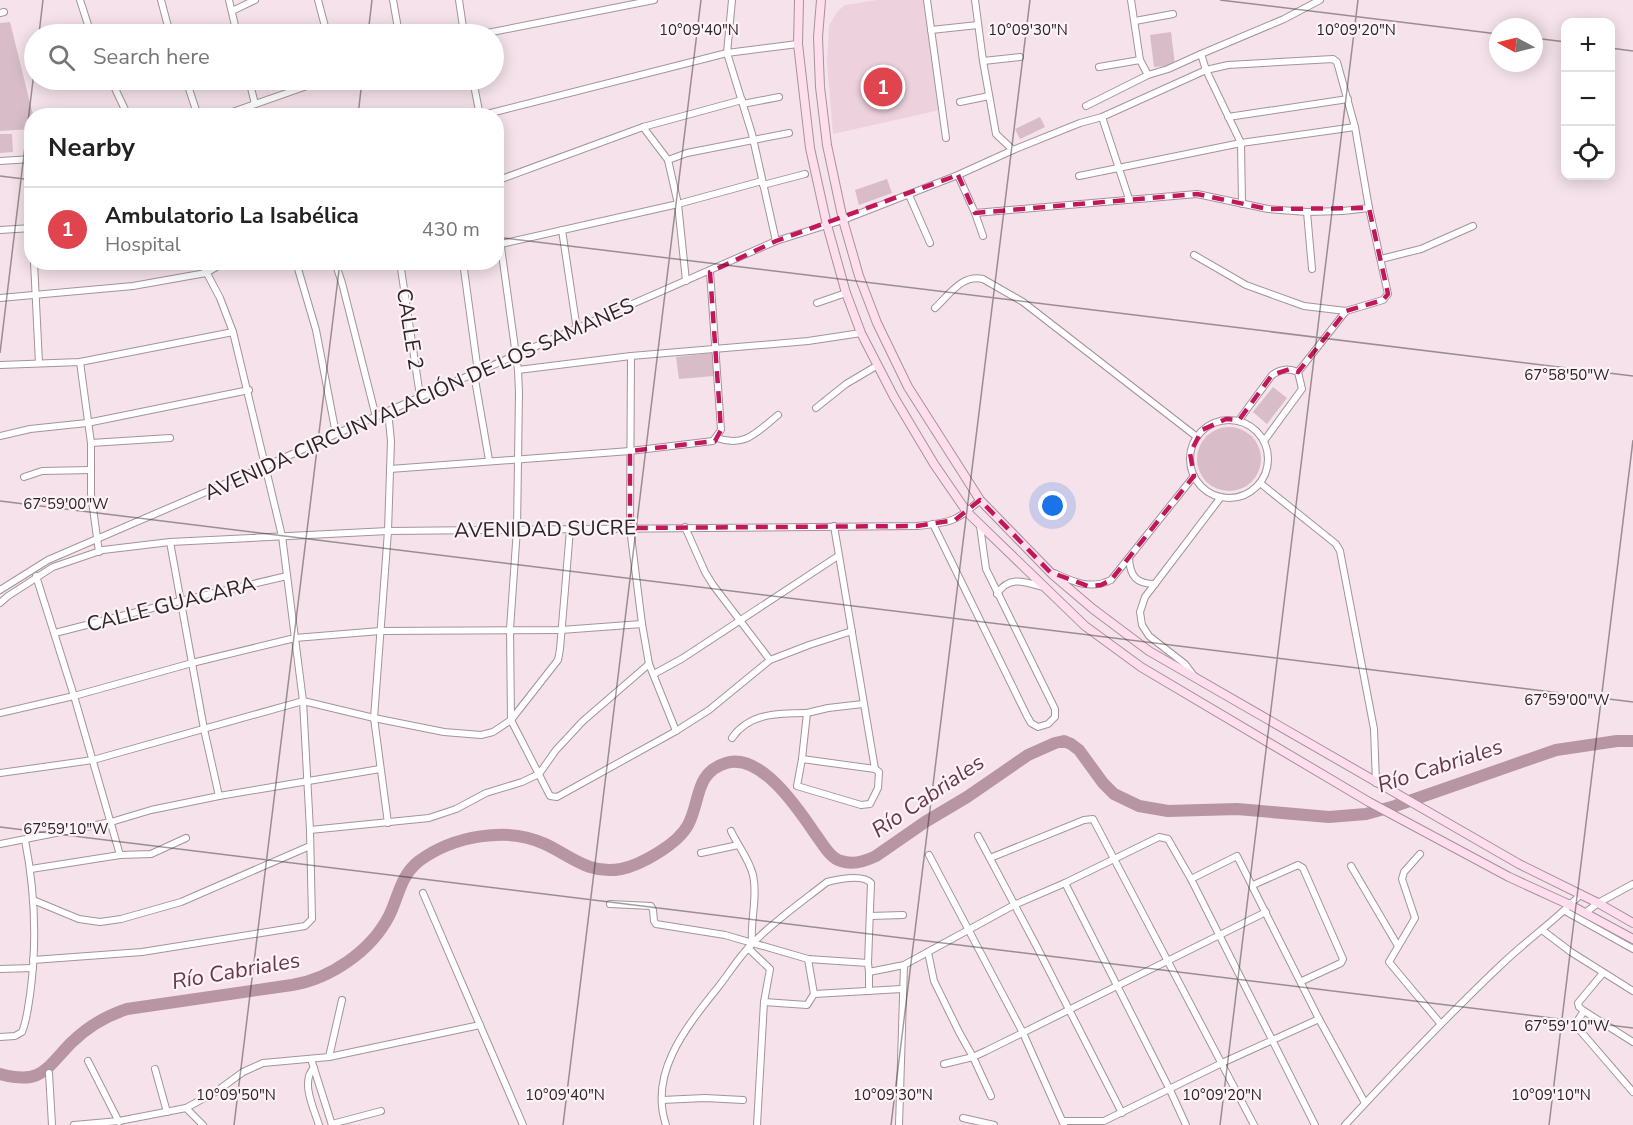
<!DOCTYPE html>
<meta charset="utf-8">
<style>
:root{--surface:#fff;--page:#f6f6f6;--text:#222;--muted:#767676;--line:#e0e0e0;--accent:#7c3aed}
body{margin:0;font-family:"Nunito Sans",sans-serif;background:var(--page);color:var(--text)}
.controls{position:absolute;right:18px;top:18px;display:grid;overflow:hidden;border-radius:12px;box-shadow:0 3px 15px #0003}
.controls button{width:54px;height:54px;display:grid;place-items:center;padding:0;border:0;border-bottom:2px solid var(--line);background:var(--surface);color:var(--text);font:30px sans-serif}
.compass{position:absolute;left:1489px;top:18px;width:54px;height:54px;border-radius:50%;background:var(--surface);box-shadow:0 3px 15px #0003;rotate:277deg}
.you{position:absolute;left:1053px;top:506px;width:21px;height:21px;margin:-15px;border:4px solid #fff;border-radius:50%;background:#1a73e8;box-shadow:0 0 0 9px #1a73e833}
.badge{display:grid;place-items:center;width:39px;height:39px;border-radius:50%;background:var(--accent);color:#fff;font-size:20px;font-weight:700}
.pin{position:absolute;translate:-50% -50%;border:3px solid #fff;box-shadow:0 2px 6px #0006}
.list{margin:0;padding:0;list-style:none}
h2{display:flex;justify-content:space-between;align-items:center;height:78px;margin:0;padding:0 24px;font-size:26px}
h2 small{font-size:20px;font-weight:400;color:var(--muted)}
.list li{display:grid;grid-template-columns:39px 1fr auto;gap:18px;align-items:center;box-sizing:border-box;height:84px;padding:0 24px;border-top:2px solid var(--line)}
.list b{display:block;font-size:22px;white-space:nowrap}
.list p{margin:0;font-size:20px;white-space:nowrap;color:var(--muted)}
.list em{font-size:20px;font-style:normal;color:var(--muted)}
.icon{flex:none;width:33px;height:33px;fill:none;stroke:currentColor;stroke-width:2;stroke-linecap:round;stroke-linejoin:round}
.map{position:relative;flex:none;width:1633px;height:1125px;overflow:hidden}
.search{position:absolute;background:var(--surface);box-shadow:0 3px 15px #0003;left:24px;top:24px;width:480px;height:66px;display:flex;align-items:center;gap:15px;box-sizing:border-box;padding:0 21px;border-radius:33px;color:var(--muted);font-size:22px}
.panel{position:absolute;background:var(--surface);box-shadow:0 3px 15px #0003;left:24px;top:108px;width:480px;height:162px;border-radius:24px}
.map>svg:first-child{display:block}
</style>
<div class="map">
<svg width="1633" height="1125" viewBox="0 0 1633 1125">
<rect width="100%" height="100%" fill="#f5e2ea"/>
<!-- built -->
<path fill="#edd2dd" d="M877 0H926L940 110 833 134 827 63 829 26 837 12 845 5Z"/>
<!-- green -->
<g fill="#d8bdc8">
<path d="M10 22 33 115 31 129 0 131V23Z"/>
<path d="M1171 32 1175 65 1154 67 1150 35Z"/>
<path d="M1040 117 1045 127 1020 139 1015 129Z"/>
<path d="M0 134H12L13 152 0 153Z"/>
<path d="M887 179 892 193 859 205 855 190Z"/>
<path d="M712 353 714 376 679 379 676 357Z"/>
<path d="M1273 387 1287 398 1267 424 1253 412Z"/>
<circle cx="1229" cy="459" r="32"/>
</g>
<g fill="none" stroke-linecap="round" stroke-linejoin="round">
<!-- river -->
<path stroke="#b795a3" stroke-width="12" d="M0 1074C41 1085 45 1070 71 1043 87 1027 106 1016 127 1009L292 985C330 979 371 951 389 916 399 896 400 876 419 861 453 836 507 826 545 844 571 856 589 875 621 869 641 865 678 844 688 825 701 801 694 773 726 763 761 752 799 810 816 835 823 844 830 858 841 861 852 865 866 861 876 856L925 822 967 797 1028 755 1055 743 1064 741 1071 744 1079 750 1103 783 1114 794 1139 806 1168 811 1237 809 1329 817 1366 814 1395 806 1556 750 1617 741H1633"/>
<!-- minor casing -->
<g stroke="#a5939a" stroke-width="8">
<g id="minor">
<path d="M80 0 91 34"/>
<path d="M161 0 170 34"/>
<path d="M229 0 237 34"/>
<path d="M318 0 327 34"/>
<path d="M393 0 399 34"/>
<path d="M459 0 464 34"/>
<path d="M732 0 727 53 752 134 776 241"/>
<path d="M927 0 946 138"/>
<path d="M975 0 983 61 996 134 1013 150"/>
<path d="M1131 0 1140 60 1148 75 1168 69 1201 54"/>
<path d="M232 11 255 0"/>
<path d="M0 13 4 12"/>
<path d="M1135 21 1173 14"/>
<path d="M931 30 978 25"/>
<path d="M482 34 654 0"/>
<path d="M983 61 1020 57"/>
<path d="M1099 67 1140 60"/>
<path d="M111 80 128 116"/>
<path d="M186 80 198 116"/>
<path d="M249 80 255 104"/>
<path d="M473 80 480 116"/>
<path d="M960 102 989 96"/>
<path d="M743 104 779 97"/>
<path d="M1086 106 1148 75"/>
<path d="M221 116 324 80"/>
<path d="M479 116 727 53 798 44"/>
<path d="M1102 117 1129 199"/>
<path d="M1228 117 1348 99"/>
<path d="M643 127 668 160 678 204 686 281"/>
<path d="M29 159 32 219"/>
<path d="M668 160 687 153 789 133"/>
<path d="M0 161 32 159"/>
<path d="M958 175 975 213 1197 194 1268 209 1307 212 1343 211 1369 208"/>
<path d="M1079 176 1241 143 1355 127"/>
<path d="M496 181 643 127 742 100"/>
<path d="M763 185 805 174"/>
<path d="M909 195 930 243"/>
<path d="M1242 204 1241 143 1206 70 1201 54 1284 19 1320 0"/>
<path d="M496 211 518 370 519 393 517 529 510 629 511 720 550 796 557 797 676 731 709 710 770 660 809 645 852 631"/>
<path d="M1307 212 1312 269"/>
<path d="M975 213 983 236"/>
<path d="M0 230 32 228"/>
<path d="M562 230 577 330"/>
<path d="M501 244 678 204 762 181"/>
<path d="M1381 259 1421 249 1473 226"/>
<path d="M34 262 39 363"/>
<path d="M296 262 316 330 336 434"/>
<path d="M335 262 342 283 376 417"/>
<path d="M400 262 420 396"/>
<path d="M463 262 478 372"/>
<path d="M0 298 133 286 206 273 225 262"/>
<path d="M817 303 846 293"/>
<path d="M935 308C949 295 962 274 983 279L1023 302 1197 437"/>
<path d="M631 356 630 528 642 624 649 664 676 731"/>
<path d="M80 362 91 443V494L99 552"/>
<path d="M0 365 80 362 233 332"/>
<path d="M518 370 631 356 808 341 861 333"/>
<path d="M1298 372 1346 311"/>
<path d="M474 374 489 460"/>
<path d="M816 408 846 384 878 365"/>
<path d="M388 411 391 441 388 531 374 718 388 823"/>
<circle cx="1229" cy="459" r="39"/>
<path d="M1239 420 1272 375C1281 369 1288 368 1298 372L1302 389 1264 441"/>
<path d="M0 436 30 429 87 423 249 390"/>
<path d="M717 438C745 448 757 432 778 415"/>
<path d="M91 443 170 438"/>
<path d="M390 469 630 451 713 441 721 430 710 272"/>
<path d="M24 477 42 471 91 470"/>
<path d="M1260 483 1336 544 1340 551 1374 729 1376 783"/>
<path d="M933 524 1027 716 1031 723 1038 727 1048 724 1055 717V709L986 569 980 526"/>
<path d="M834 526 875 769 879 772 878 788 870 804 861 805 797 786 802 759 807 713 828 708 863 704"/>
<path d="M685 527 705 572 713 585 770 660"/>
<path d="M170 542 204 729 219 796"/>
<path d="M1129 558C1130 577 1137 584 1155 584"/>
<path d="M1054 573C1074 582 1090 590 1111 580L1194 476"/>
<path d="M36 576 74 696 120 855"/>
<path d="M0 590 48 560 264 467 336 434 776 241 843 220 958 175 1013 150 1080 123 1102 117 1206 70 1228 65 1333 59 1337 62 1355 127 1369 208 1388 294 1383 300 1346 311 1304 306 1246 285 1194 255"/>
<path d="M997 594C1009 575 1025 582 1043 587"/>
<path d="M0 603 8 596 53 567 103 550 170 542 388 531 917 526C948 523 957 522 980 500"/>
<path d="M55 633 180 601 287 576"/>
<path d="M654 674 683 658 838 556"/>
<path d="M1194 676 1185 664 1149 636 1142 625 1140 612 1145 597 1221 497"/>
<path d="M0 713 74 696 192 663 295 638 380 631 561 630 642 624"/>
<path d="M732 738C749 713 779 713 807 713"/>
<path d="M802 759 875 769"/>
<path d="M0 773 93 760 303 701 374 718 444 732 481 735 493 732 511 720 558 660 560 649 570 530"/>
<path d="M310 830 429 818 456 809 486 793 522 782 539 774 556 750 583 721 649 664"/>
<path d="M731 831C738 846 749 859 753 875 758 897 750 921 752 943"/>
<path d="M978 836 1037 947 1122 1113"/>
<path d="M0 844 111 822 151 810 219 796 380 769"/>
<path d="M701 853 738 845"/>
<path d="M1420 854 1404 872 1402 879 1415 918 1389 962 1440 1023"/>
<path d="M929 855 1023 1033 1064 1125"/>
<path d="M990 858 1084 820 1093 819 1254 1125"/>
<path d="M1351 866 1398 946"/>
<path d="M31 869 120 855 151 854 186 838"/>
<path d="M1191 879 1237 856 1319 1019 1365 1103"/>
<path d="M1065 883 1170 1090 1186 1125"/>
<path d="M1253 885 1298 865 1303 868 1343 959 1341 963 1302 981"/>
<path d="M423 893 523 1125"/>
<path d="M33 900 79 919 100 922 121 919 181 902 310 846"/>
<path d="M610 904 651 906 653 910 654 921 656 924 725 935 808 959 868 963 869 972 904 965 1014 905 1065 883 1159 837 1168 839 1191 879 1315 1125"/>
<path d="M1565 911 1633 949"/>
<path d="M1585 913 1598 903 1633 884"/>
<path d="M870 916 903 915"/>
<path d="M1542 930 1571 952 1633 991"/>
<path d="M748 948 770 969 764 1002 757 1125"/>
<path d="M928 952 934 981 959 1032 973 1057 991 1096"/>
<path d="M808 959 814 994 902 989"/>
<path d="M33 960 142 952 305 926 312 919 310 830 303 701 282 536 233 332 220 298 201 262"/>
<path d="M0 969 33 968"/>
<path d="M1603 973 1578 1003 1579 1007 1584 1011 1576 1023 1577 1027 1633 1092"/>
<path d="M869 991V972"/>
<path d="M764 1002 807 1005 814 994"/>
<path d="M1584 1011 1633 1042"/>
<path d="M0 1037 15 1036 22 1032C27 1020 28 1007 30 995 37 944 35 891 25 840"/>
<path d="M329 1057 480 1025"/>
<path d="M311 1059 332 1125"/>
<path d="M88 1061 119 1122"/>
<path d="M944 1064 973 1057 986 1051 1266 912"/>
<path d="M314 1068C300 1081 314 1109 319 1125"/>
<path d="M155 1069 167 1112"/>
<path d="M49 1073 52 1125"/>
<path d="M662 1100 705 1098 743 1100"/>
<path d="M186 1108 217 1091 243 1072 263 1063 329 1057 342 1000"/>
<path d="M963 1118 994 1125"/>
<path d="M1063 1121H1104L1222 1063 1319 1019"/>
<path d="M332 1124 381 1111"/>
<path d="M74 1125 119 1121 186 1108 203 1125"/>
<path d="M666 1125C648 1072 688 1025 719 986 730 972 740 955 753 943 774 921 803 901 827 882 839 879 863 874 871 883L868 963"/>
<path d="M899 1125 904 965"/>
<path d="M1345 1125C1396 1070 1447 1016 1502 964 1527 940 1556 920 1581 894"/>
</g>
</g>
<!-- secondary casing -->
<g stroke="#a5939a" stroke-width="10">
<g id="secondary">
<path d="M799 0 798 44 810 148 827 225 846 293 861 333 894 397 934 464 967 512 1085 626 1141 667 1369 802 1509 877 1570 905 1633 939"/>
<path d="M821 0 818 37 820 87 827 145 843 220 859 276 877 323 908 387 980 500 1053 575 1093 609 1149 651 1519 864 1598 903 1633 923"/>
</g>
</g>
<!-- minor -->
<use href="#minor" stroke="#fff" stroke-width="6"/>
<!-- secondary -->
<use href="#secondary" stroke="#fedeed" stroke-width="8"/>
</g>
<!-- marked area -->
<path fill="none" stroke="#c2185b" stroke-width="4.5" stroke-dasharray="12 8" stroke-linejoin="round" d="M958 175 975 213 1197 194 1268 209 1369 208 1388 294 1383 300 1346 311 1298 372 1290 369 1272 375 1239 420 1226 419 1202 430 1190 453 1194 476 1111 580 1101 585 1088 586 1050 572 980 500 955 520 917 526 630 528V451L715 441 721 430 710 272 776 241Z"/>
<!-- ticks -->
<path fill="none" stroke="#2c2528" stroke-width="1.5" stroke-opacity="0.45" d="M1220 0 1498 34M39 34 43 0M368 34 372 0M1534 38 1566 42M1610 48 1633 51M358 116 362 80M0 176 32 180M496 237 1633 376M0 353 34 72M0 501 1633 702M0 827 1633 1028M234 1125 340 262M563 1125 701 0M891 1125 1030 0M1220 1125 1358 0M1549 1125 1633 440"/>
<g text-anchor="middle" dominant-baseline="central" stroke-width="4.5" stroke-linejoin="round" paint-order="stroke">
<!-- street labels -->
<g font-size="21" fill="#2c2528" stroke="#fdf2f6">
<text transform="translate(410 329) rotate(81)">CALLE 2</text>
<text transform="translate(419 399) rotate(-24)">AVENIDA CIRCUNVALACIÓN DE LOS SAMANES</text>
<text transform="translate(545 529) rotate(-1)">AVENIDAD SUCRE</text>
<text transform="translate(171 604) rotate(-14)">CALLE GUACARA</text>
</g>
<!-- water labels -->
<g font-size="22" font-style="italic" fill="#67374d" stroke="#fdf2f6">
<text transform="translate(1440 766) rotate(-18)">Río Cabriales</text>
<text transform="translate(928 796) rotate(-34)">Río Cabriales</text>
<text transform="translate(236 971) rotate(-10)">Río Cabriales</text>
</g>
</g>
<g font-size="15" text-anchor="middle" fill="#2c2528" stroke="#fdf2f6" stroke-width="4.5" stroke-linejoin="round" paint-order="stroke">
<text x="699" y="35">10°09'40"N</text>
<text x="1028" y="35">10°09'30"N</text>
<text x="1356" y="35">10°09'20"N</text>
<text x="1567" y="380">67°58'50"W</text>
<text x="66" y="509">67°59'00"W</text>
<text x="1567" y="705">67°59'00"W</text>
<text x="66" y="834">67°59'10"W</text>
<text x="1567" y="1031">67°59'10"W</text>
<text x="236" y="1100">10°09'50"N</text>
<text x="565" y="1100">10°09'40"N</text>
<text x="893" y="1100">10°09'30"N</text>
<text x="1222" y="1100">10°09'20"N</text>
<text x="1551" y="1100">10°09'10"N</text>
</g>
</svg>
<div class="controls">
<button>+</button>
<button>−</button>
<button><svg class="icon" aria-label="locate" viewBox="0 0 24 24"><circle cx="12" cy="12" r="6"/><path d="M12 2v4M12 18v4M2 12h4M18 12h4"/></svg></button>
</div>
<svg class="compass" viewBox="-18 -18 36 36"><path d="M0-13l5 13h-10z" fill="#e53935"/><path d="M0 13l5-13h-10z" fill="#767676"/></svg>
<div class="you"></div>
<div class="pin badge" style="left:883px;top:87px;background:#e0444e">1</div>
<div class="search"><svg class="icon" aria-label="search" viewBox="0 0 24 24"><circle cx="10" cy="10" r="6"/><path d="M15 15l6 6"/></svg>Search here</div>
<section class="panel">
<h2>Nearby<small></small></h2>
<ul class="list">
<li><span class="badge" style="background:#e0444e">1</span><div><b>Ambulatorio La Isabélica</b><p>Hospital</p></div><em>430 m</em></li>
</ul>
</section>
</div>
